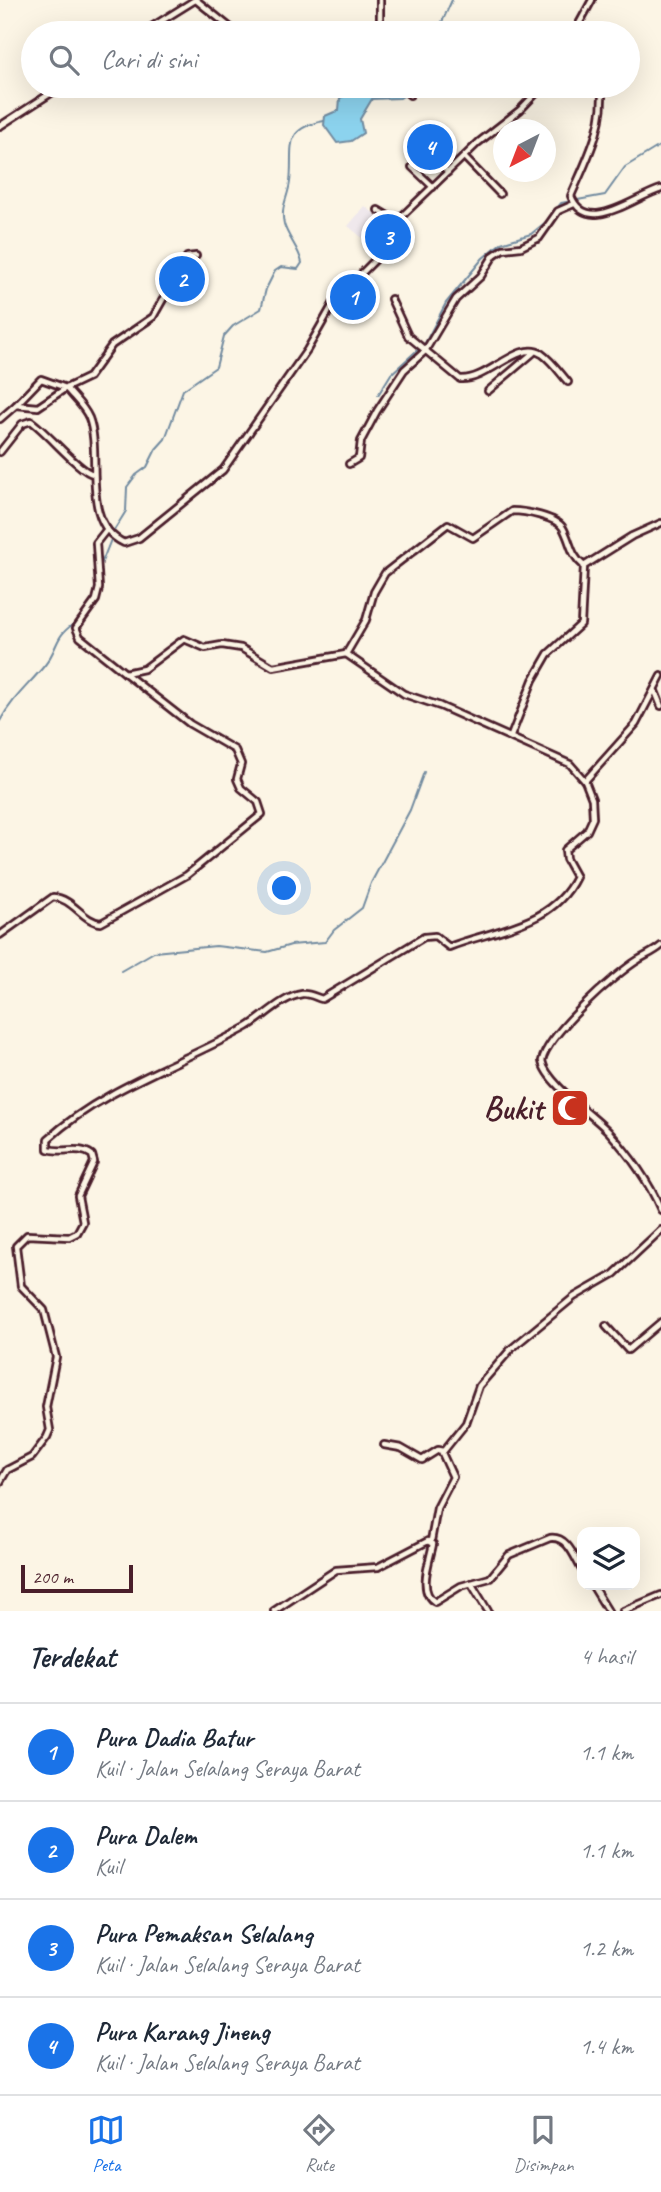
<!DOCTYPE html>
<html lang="id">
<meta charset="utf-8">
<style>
:root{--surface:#fff;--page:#f2f2f3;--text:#1f2937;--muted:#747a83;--line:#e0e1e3;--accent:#1a73e8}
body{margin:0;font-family:Caveat,sans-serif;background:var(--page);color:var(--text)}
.controls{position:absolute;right:21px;bottom:21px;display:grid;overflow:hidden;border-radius:14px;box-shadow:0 7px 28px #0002}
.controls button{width:63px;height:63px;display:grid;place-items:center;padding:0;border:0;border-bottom:2px solid var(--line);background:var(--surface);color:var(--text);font:35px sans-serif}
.compass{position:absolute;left:493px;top:119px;width:63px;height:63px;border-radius:50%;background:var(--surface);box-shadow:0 7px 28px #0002;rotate:222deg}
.scale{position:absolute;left:21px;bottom:18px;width:112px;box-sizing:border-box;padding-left:7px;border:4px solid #4a1f2b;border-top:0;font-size:19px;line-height:24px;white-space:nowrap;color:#4a1f2b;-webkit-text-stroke:5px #fcf5e5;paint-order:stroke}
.you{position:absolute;left:285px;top:889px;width:24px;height:24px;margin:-18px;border:5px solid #fff;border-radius:50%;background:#1a73e8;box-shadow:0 0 0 10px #1a73e833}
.badge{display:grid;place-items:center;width:46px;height:46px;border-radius:50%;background:var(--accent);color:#fff;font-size:23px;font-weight:700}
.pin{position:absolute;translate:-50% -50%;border:4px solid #fff;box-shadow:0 2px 7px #0006}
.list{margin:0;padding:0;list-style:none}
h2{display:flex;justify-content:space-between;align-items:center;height:91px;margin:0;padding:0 28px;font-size:30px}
h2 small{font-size:23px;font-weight:400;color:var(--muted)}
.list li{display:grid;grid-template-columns:46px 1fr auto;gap:21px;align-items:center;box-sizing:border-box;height:98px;padding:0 28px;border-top:2px solid var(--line)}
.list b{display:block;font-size:26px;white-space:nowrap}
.list p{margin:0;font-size:23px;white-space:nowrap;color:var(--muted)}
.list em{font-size:23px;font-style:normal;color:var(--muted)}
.icon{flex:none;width:38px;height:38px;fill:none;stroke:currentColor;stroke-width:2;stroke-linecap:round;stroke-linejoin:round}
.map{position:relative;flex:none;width:661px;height:1611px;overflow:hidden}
.search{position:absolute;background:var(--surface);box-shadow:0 7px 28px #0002;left:21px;right:21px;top:21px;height:77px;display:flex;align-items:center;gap:18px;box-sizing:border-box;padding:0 24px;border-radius:38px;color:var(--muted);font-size:26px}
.sheet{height:483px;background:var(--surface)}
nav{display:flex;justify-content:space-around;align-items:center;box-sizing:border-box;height:98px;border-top:2px solid var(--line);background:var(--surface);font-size:19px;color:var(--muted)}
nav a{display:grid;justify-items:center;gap:4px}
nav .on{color:var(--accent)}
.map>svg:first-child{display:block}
</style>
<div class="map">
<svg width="661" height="1611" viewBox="0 0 661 1611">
<rect width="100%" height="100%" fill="#fcf5e5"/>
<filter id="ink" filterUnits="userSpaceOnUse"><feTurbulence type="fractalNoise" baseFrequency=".0143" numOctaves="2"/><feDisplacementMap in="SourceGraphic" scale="14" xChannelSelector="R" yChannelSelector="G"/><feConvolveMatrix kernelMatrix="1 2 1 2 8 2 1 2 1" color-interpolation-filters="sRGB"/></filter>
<g filter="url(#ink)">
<!-- built -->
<path fill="#efe8ec" d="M365 206 388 225 371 245 348 226Z"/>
<!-- water -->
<path fill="#8cd3ee" stroke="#728ba0" stroke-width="2" d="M353 86H392L408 93 400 98 372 99 360 119 363 133 351 141 337 143 324 125 325 116 339 110 340 98 350 93Z"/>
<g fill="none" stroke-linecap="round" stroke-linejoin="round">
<!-- stream -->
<g stroke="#728ba0" stroke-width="2">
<path d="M437 33 452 0"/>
<path d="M378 395 391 374 425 343 446 303 483 258 501 243 531 234 547 221 561 203 605 195 625 167 661 145"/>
<path d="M113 532 126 511 127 487 136 475 147 467 156 449 165 439 183 390 216 367 224 336 233 326 261 309 266 289 275 271 281 267 298 269 302 263C299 248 288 238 284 224 280 207 288 198 290 182 294 148 281 129 324 121"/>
<path d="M100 567 112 537"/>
<path d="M93 601 97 583"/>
<path d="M0 721C14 696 28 686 45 665 59 647 54 635 77 622"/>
<path d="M121 971 154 952 216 946 267 952 291 945 325 942 334 930 362 908 371 883 410 810 424 772"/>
</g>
<!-- minor casing -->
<g stroke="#4a1f2b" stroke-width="10">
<g id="minor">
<path d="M196 0 237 33"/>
<path d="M142 33 195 0"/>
<path d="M380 33V0"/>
<path d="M574 33 592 0"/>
<path d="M400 86 410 95"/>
<path d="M601 86C607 123 585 163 571 196 587 236 632 198 661 189"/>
<path d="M0 126 62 86"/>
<path d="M418 143 448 172"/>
<path d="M464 157 500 194"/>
<path d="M412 167 433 187"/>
<path d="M378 210 400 223"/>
<path d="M391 299 408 336 460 379C488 381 519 339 542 354 552 361 560 373 568 382"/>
<path d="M488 391 533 353"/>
<path d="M16 405 41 379 66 388 89 377 112 345 153 317 187 257 196 256"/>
<path d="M0 419 16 405 38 407 66 388C74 398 84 406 89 418 103 455 79 522 124 543L139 538 223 470 307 350 336 299 401 234V217L479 142 520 110 543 86"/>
<path d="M0 452 22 424 31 421C47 432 80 472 93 474"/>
<path d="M349 464 359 458 361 441 377 411 404 370 425 351 456 299 481 276 494 255 503 249 521 247 539 238 558 211 574 204"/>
<path d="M346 654 366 620 374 592 385 573 448 524 473 538 512 511C524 511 557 517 563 528 571 542 570 555 584 566"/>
<path d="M655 691 661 706"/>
<path d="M511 736 533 680 548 654 581 624 584 566 632 536 661 523"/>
<path d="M585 781 636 724 661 676"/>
<path d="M0 935 53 897C73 898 83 922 101 923L187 875 262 814 258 802 241 788 237 779 241 764 235 750 190 724 126 674"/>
<path d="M661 946C654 952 646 955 638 960 615 974 547 1035 542 1061 546 1083 593 1115 609 1132 631 1157 648 1180 661 1210"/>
<path d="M606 1326 628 1350 661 1322"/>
<path d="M384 1445 401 1448 422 1460 438 1450 443 1451"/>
<path d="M0 1482 7 1470 32 1457 47 1437 50 1430 46 1407 56 1357 44 1310 21 1286 16 1246 27 1235 69 1237 77 1233 83 1222 78 1196 94 1162 92 1155C78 1145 64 1154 48 1149V1139C105 1087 181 1064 247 1027 264 1017 282 997 302 994 309 993 315 997 322 999L424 937 435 936 449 947C494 929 552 927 576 877L566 859 565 850 587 831 593 818 592 799 585 781 570 764 440 706 404 694 346 654 273 667 241 648 222 645 205 648 184 639 144 669 125 673 80 637 76 628 96 600 99 588 96 543 107 529"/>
<path d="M431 1541 437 1508 453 1477 442 1453 466 1423 479 1386 511 1349 574 1297 614 1274 661 1230"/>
<path d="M471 1583 488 1611"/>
<path d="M592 1585 608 1611"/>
<path d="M274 1611 336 1570 378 1567 428 1541 433 1544C430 1560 417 1592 435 1602L461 1586 490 1578 509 1555 550 1538C568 1536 574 1557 582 1570"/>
<path d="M623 1611 661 1595"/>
</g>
</g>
<!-- minor -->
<use href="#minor" stroke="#fcf5e5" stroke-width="4.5"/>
</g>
</g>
<!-- icons -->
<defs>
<g id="mosque-square" transform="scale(2.0125)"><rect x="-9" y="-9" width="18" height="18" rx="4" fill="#c8321e" stroke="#fcf5e5"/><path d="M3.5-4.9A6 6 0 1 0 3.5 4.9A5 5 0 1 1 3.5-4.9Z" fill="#fff"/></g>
</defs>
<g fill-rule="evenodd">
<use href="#mosque-square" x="570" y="1108"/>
</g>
<g text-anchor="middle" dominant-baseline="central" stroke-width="5" stroke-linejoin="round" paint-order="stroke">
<!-- poi labels -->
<g font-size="33" font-weight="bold" fill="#4a1f2b" stroke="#fcf5e5" text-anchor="end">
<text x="543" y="1108">Bukit</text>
</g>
</g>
</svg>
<div class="controls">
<button><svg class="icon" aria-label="layers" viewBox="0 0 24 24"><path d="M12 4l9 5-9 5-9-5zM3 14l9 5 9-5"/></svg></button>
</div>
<svg class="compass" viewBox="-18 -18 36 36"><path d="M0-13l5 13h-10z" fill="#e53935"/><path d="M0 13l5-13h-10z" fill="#747a83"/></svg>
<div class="scale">200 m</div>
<div class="you"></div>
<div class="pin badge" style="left:353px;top:297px">1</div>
<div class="pin badge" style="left:182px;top:279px">2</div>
<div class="pin badge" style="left:388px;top:237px">3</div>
<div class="pin badge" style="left:430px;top:147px">4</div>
<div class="search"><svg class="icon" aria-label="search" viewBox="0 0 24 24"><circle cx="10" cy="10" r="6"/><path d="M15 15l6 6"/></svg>Cari di sini</div>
</div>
<section class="sheet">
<h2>Terdekat<small>4 hasil</small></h2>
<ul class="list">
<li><span class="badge">1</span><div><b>Pura Dadia Batur</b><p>Kuil · Jalan Selalang Seraya Barat</p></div><em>1.1 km</em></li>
<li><span class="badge">2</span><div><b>Pura Dalem</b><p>Kuil</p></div><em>1.1 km</em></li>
<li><span class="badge">3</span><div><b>Pura Pemaksan Selalang</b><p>Kuil · Jalan Selalang Seraya Barat</p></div><em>1.2 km</em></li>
<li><span class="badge">4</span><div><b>Pura Karang Jineng</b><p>Kuil · Jalan Selalang Seraya Barat</p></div><em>1.4 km</em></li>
</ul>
</section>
<nav>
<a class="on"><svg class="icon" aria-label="map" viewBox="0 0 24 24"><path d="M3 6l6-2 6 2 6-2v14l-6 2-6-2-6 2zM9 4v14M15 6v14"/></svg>Peta</a>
<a><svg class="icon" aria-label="directions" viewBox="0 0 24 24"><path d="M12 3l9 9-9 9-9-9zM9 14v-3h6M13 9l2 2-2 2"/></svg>Rute</a>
<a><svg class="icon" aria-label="saved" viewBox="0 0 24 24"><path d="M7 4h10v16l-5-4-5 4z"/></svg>Disimpan</a>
</nav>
